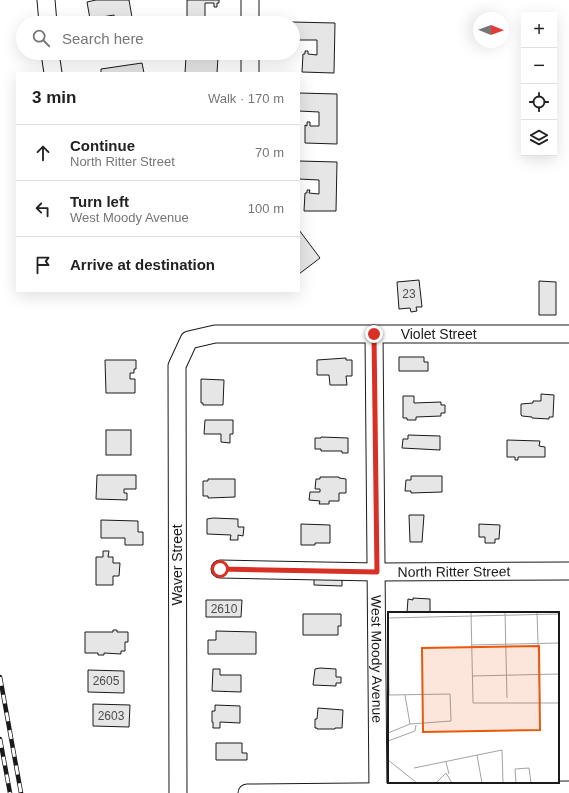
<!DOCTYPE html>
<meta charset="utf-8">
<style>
:root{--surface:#fff;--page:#f6f6f6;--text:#222;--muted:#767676;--line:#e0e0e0}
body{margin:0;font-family:Helvetica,sans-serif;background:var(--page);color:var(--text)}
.controls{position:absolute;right:12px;top:12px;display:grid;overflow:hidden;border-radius:0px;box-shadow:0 4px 16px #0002}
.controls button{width:36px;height:36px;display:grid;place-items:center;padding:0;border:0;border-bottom:1px solid var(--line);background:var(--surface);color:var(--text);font:20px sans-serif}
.compass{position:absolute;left:473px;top:12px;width:36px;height:36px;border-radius:50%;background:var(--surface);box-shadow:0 4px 16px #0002;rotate:91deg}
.stop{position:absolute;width:12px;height:12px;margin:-9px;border:3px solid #d93025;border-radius:50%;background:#fff}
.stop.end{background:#d93025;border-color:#fff;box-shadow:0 1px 4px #0008}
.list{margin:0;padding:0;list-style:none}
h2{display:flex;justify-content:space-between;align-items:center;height:52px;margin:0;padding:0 16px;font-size:17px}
h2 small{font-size:13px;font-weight:400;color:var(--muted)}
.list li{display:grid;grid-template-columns:26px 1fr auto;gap:12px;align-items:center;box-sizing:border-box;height:56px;padding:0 16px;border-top:1px solid var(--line)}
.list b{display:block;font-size:15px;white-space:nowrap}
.list p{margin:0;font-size:13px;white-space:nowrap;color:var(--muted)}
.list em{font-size:13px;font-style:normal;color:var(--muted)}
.icon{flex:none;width:22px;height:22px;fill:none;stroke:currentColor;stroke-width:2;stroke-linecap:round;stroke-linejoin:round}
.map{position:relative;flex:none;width:569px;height:793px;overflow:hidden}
.search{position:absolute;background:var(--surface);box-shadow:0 4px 16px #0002;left:16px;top:16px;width:284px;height:44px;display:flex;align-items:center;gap:10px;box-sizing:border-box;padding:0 14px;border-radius:22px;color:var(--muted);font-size:15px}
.panel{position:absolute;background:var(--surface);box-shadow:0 4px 16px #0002;left:16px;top:72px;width:284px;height:220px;border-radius:0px}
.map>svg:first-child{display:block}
</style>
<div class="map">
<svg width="569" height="793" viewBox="0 0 569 793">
<rect width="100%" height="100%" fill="#fff"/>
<!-- building -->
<g fill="#e6e6e6" stroke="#1a1a1a">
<path d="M96 0H129L133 23H115L114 15 90 19 87 2Z"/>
<path d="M187 0H219V3H217V7H214V3H205V17H229V23H187Z"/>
<path d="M292 22 335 23 334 73 302 72 303 54H305V51H308V54L317 55V40H293Z"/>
<path d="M186 57H218L217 73H185Z"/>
<path d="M142 63 144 73H101V69Z"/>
<path d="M299 93 337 94V144L305 143V125L307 126V122H310V126H319V112L299 111Z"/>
<path d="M299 161 337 162 336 211H304L305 193H307V190H310L309 193 319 194V180L299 179Z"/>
<path d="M299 230 320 258 299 274Z"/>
<path d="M419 280 422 307H416L417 311 411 312 410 308 399 309 397 282Z"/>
<path d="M539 281 556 282V315H539Z"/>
<path d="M399 357H424V362H428V371H399Z"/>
<path d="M346 358V360H352V376H346L347 385H330L329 375H317V360Z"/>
<path d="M105 360H136V369H134V373H130V379H135V393H106Z"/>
<path d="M201 379 224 380 223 405H203V403H201Z"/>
<path d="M541 394 554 395 553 417H549V419L532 418V417L522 416 521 415V404L533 403V401H541Z"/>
<path d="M403 396H414V403L441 402V405H445V413H441V416L416 417V420H407V418H403Z"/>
<path d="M205 420H233V434H230V443L221 442V434H204Z"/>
<rect x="106" y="430" width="25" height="25"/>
<path d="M408 435 440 436V450L402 448 403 439H408Z"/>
<path d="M321 437 348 438V453H342V451H321V449H315V438H321Z"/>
<path d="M507 440 540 441 539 446 545 447V457H518V460H515V457H507Z"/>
<path d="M97 475H136V489H124V493H127V500L96 499Z"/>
<path d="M411 476H442V492L411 493V491H405L406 480H411Z"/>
<path d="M320 477H339V478L346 479V493H339V501H329V504H319L320 501 309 500 310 492H320V489H315L316 479H320Z"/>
<path d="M208 479H235V497L208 498V496H203V481H208Z"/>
<path d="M409 515H424L422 542H410Z"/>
<path d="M213 518 238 519V527H244L243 536 238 535V540H230L231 535 207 534V519Z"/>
<path d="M101 520 138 521V532H143V545H125V538H101Z"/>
<path d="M301 524 330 525V543H315V545H301Z"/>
<path d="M479 524 500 525 499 539H495V543H485V537H479Z"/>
<path d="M103 551H109L108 557H113V563H120L119 576H113V585H96V557H103Z"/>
<path d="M314 572 342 573V586L314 585Z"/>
<path d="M413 598 430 599V613H407L408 599 413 600Z"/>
<path d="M206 600H242L241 617H206Z"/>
<path d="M303 614H341V626H338V635H303Z"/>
<path d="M113 630H117V632H128V642H125V651H121V654L104 653V655H98V653H85V632H113Z"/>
<path d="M216 631 256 632V654H208V640H216Z"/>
<path d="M320 668 336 669V677H341V683H336V686L313 685 315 669Z"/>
<path d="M213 669H220V675H241V692L212 691Z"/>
<path d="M88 670 124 671V693L88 692Z"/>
<path d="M93 704 130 705 129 727 93 726Z"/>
<path d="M215 705 240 706V723L220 722V728H213V722H212V711H215Z"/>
<path d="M318 708 343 710 342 728H335V729H317V728H315V719H317Z"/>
<path d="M216 743H242V753H247V760H216Z"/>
</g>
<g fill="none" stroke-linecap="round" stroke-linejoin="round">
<!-- minor casing -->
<g stroke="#1a1a1a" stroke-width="19">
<g id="minor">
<path d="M46 0 48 23"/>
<path d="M250 23V0"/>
<path d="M50 53 53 73"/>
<path d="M250 73V53"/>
<path id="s1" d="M374 334 378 793"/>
<path id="s2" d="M220 569 377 572 569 571"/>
<path id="s3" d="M178 793 177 366 189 340 215 334H569"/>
<path d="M247 793 569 790"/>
</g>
</g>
<!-- minor -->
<use href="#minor" stroke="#fff" stroke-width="17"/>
<!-- rail casing -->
<g stroke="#1a1a1a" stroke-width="4.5">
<g id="rail">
<path d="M0 677 21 793"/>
<path d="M0 739 10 793"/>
</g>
</g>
<!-- rail -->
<use href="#rail" stroke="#fff" stroke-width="3" stroke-dasharray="9" stroke-linecap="butt"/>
</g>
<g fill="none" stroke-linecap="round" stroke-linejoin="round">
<!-- route -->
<path stroke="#d93025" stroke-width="5" d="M220 569 377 572 374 334"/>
</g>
<g text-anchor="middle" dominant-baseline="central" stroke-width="3" stroke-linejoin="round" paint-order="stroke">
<!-- number labels -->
<g font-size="12" fill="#4d4d4d">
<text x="409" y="294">23</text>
<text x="224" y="609">2610</text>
<text x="106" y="681">2605</text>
<text x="111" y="716">2603</text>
</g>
<!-- street labels -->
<g font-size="14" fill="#1a1a1a" stroke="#fff">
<text stroke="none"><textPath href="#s3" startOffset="706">Violet Street</textPath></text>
<text transform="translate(177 565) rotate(-90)">Waver Street</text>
<text stroke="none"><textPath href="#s2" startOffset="234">North Ritter Street</textPath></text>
<text stroke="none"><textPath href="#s1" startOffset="325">West Moody Avenue</textPath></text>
</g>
</g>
<!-- overview -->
<g transform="translate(388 612)">
<rect width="171" height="171" fill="#fff"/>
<path fill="none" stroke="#a3a3a3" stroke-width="1" d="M83 0 85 91H171M117 0 119 86M149 0 152 91M0 6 171 2M83 33 171 31M84 64 171 62M17 83 22 112M0 121 22 112 63 109 62 82 1 83 0 6M0 129 27 119 28 113M89 143 94 171M0 148 29 171M58 150 61 162M26 156 114 138 115 171M48 171 58 161 64 171M128 171 127 157 141 156 143 171"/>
<path fill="#e8590c" fill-opacity="0.15" stroke="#e8590c" stroke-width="2" d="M151 34 152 118 35 120 34 36Z"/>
<rect width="171" height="171" fill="none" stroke="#1a1a1a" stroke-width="2"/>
</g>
</svg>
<div class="controls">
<button>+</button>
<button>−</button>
<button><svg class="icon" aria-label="locate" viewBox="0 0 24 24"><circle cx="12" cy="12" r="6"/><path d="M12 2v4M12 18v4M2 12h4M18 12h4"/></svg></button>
<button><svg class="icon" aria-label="layers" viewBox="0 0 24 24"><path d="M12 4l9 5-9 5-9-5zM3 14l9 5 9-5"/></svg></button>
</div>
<svg class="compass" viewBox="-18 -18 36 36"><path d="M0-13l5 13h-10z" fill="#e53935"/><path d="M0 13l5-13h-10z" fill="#767676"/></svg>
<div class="stop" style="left:220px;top:569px"></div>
<div class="stop end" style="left:374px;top:334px"></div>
<div class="search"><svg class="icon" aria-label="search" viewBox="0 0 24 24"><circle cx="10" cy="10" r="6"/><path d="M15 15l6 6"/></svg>Search here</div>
<section class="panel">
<h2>3 min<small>Walk · 170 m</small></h2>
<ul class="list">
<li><svg class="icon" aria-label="ahead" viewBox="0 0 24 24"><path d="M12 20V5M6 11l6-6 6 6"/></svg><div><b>Continue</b><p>North Ritter Street</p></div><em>70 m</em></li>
<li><svg class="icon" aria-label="left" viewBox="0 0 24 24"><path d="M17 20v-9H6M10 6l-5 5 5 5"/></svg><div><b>Turn left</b><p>West Moody Avenue</p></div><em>100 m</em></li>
<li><svg class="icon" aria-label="arrive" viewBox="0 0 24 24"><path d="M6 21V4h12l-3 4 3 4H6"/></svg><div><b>Arrive at destination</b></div></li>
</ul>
</section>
</div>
